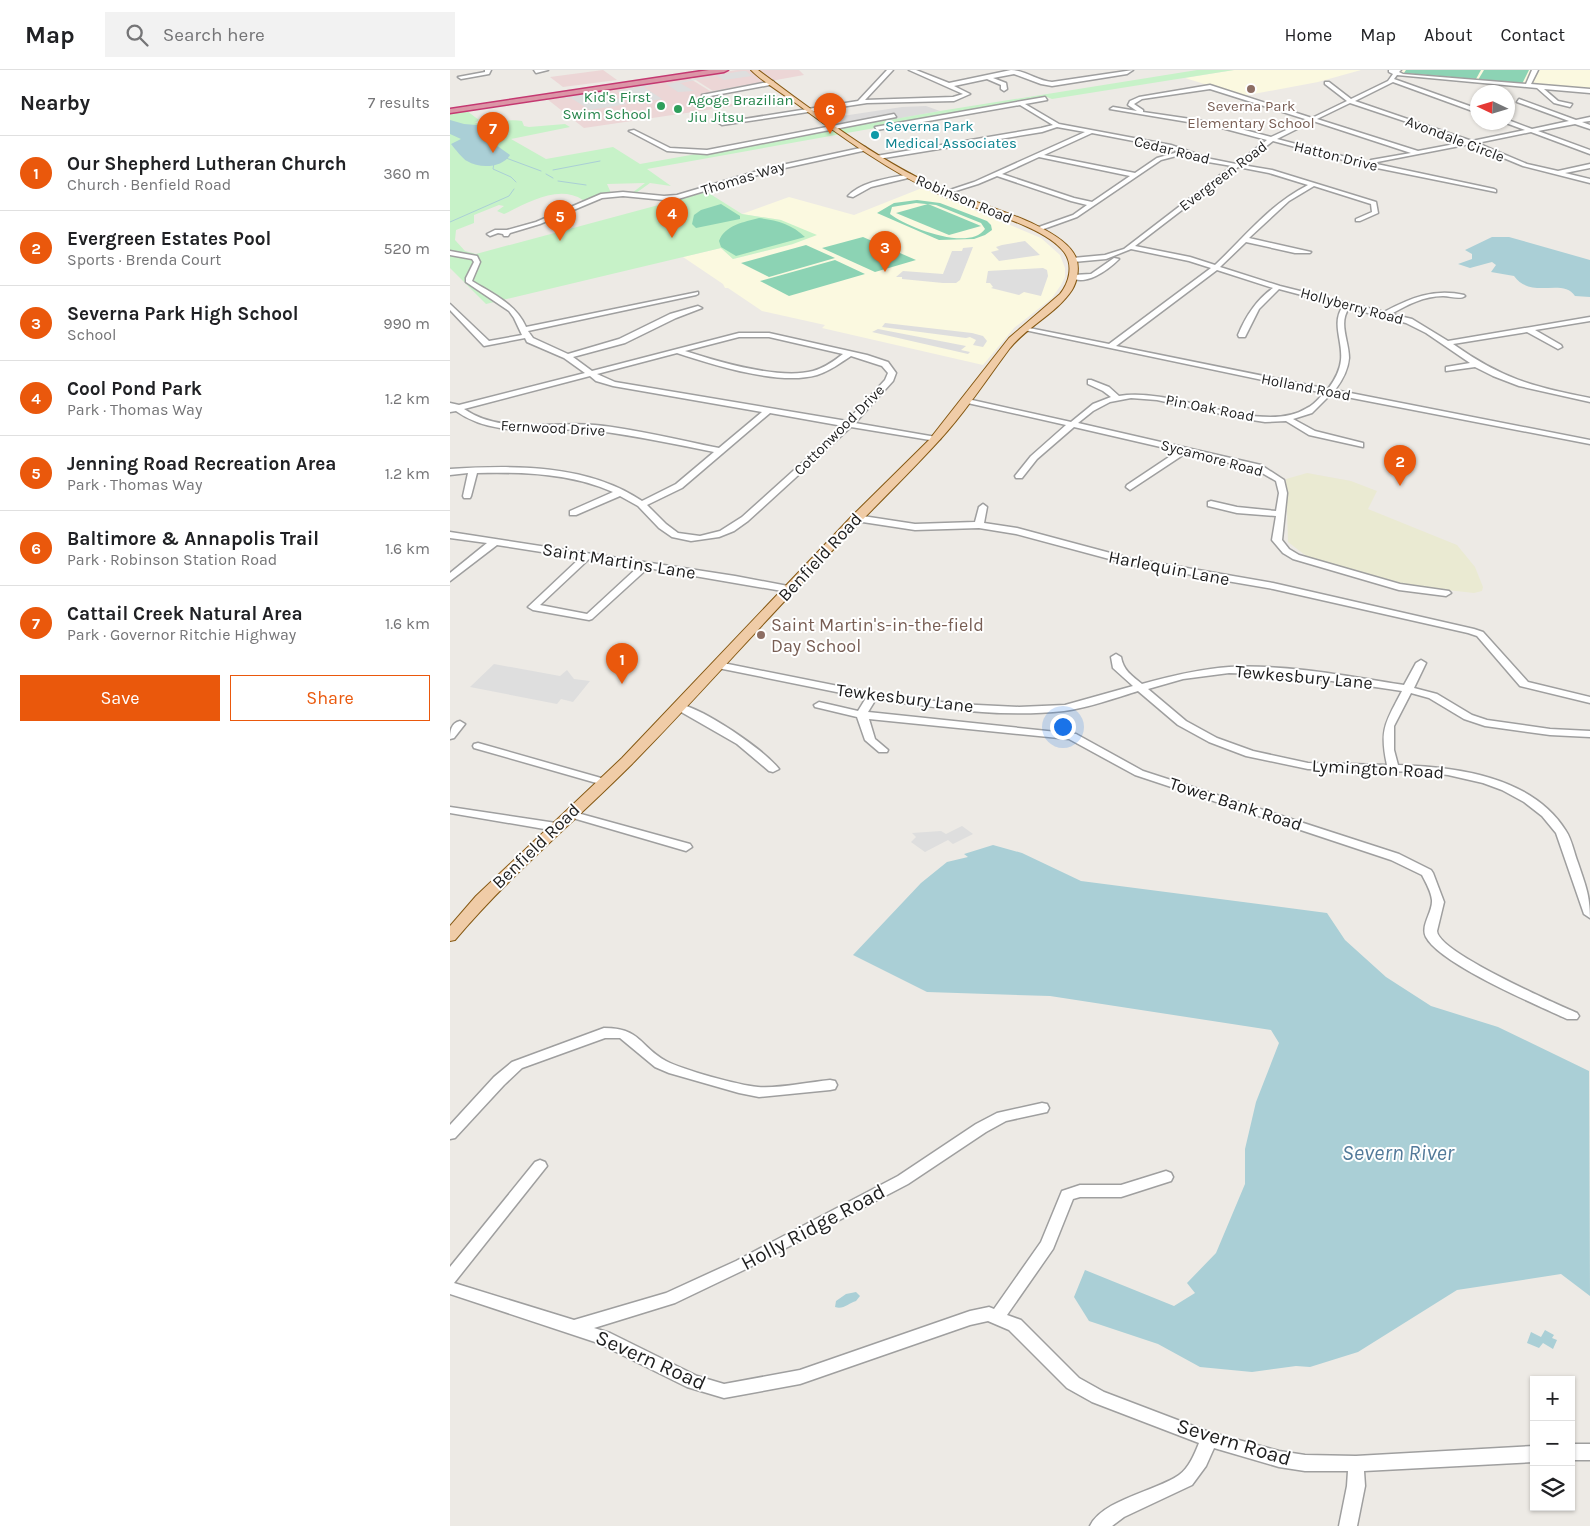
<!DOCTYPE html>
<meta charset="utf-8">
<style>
:root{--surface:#fff;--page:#f2f2f2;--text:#202124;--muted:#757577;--line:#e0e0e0;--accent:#ea580c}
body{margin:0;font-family:Karla,sans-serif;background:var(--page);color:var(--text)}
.controls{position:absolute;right:15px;bottom:15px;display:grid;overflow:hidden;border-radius:0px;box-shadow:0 1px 4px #0004}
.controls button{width:45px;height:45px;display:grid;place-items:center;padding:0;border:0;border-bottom:1px solid var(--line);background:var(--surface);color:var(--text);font:25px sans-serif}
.compass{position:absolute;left:1020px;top:15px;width:45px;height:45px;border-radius:50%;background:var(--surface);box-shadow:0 1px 4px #0004;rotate:274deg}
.you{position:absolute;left:612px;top:656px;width:18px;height:18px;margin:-12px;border:4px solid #fff;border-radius:50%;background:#1a73e8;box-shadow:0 0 0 8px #1a73e833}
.badge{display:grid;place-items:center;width:32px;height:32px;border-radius:50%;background:var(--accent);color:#fff;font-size:16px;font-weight:700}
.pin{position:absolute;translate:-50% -41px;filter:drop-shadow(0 1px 2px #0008)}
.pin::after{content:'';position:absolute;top:26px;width:18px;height:15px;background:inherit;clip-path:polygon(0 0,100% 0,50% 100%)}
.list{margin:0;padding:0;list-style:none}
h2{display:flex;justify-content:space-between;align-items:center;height:65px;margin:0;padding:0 20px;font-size:21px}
h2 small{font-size:16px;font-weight:400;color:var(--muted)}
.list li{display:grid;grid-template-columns:32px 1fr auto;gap:15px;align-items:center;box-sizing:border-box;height:75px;padding:0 20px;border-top:1px solid var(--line)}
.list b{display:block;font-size:19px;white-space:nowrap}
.list p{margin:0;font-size:16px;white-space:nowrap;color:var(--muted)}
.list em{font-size:16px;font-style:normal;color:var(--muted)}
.actions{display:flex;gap:10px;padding:15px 20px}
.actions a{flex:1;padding:11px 0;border:1px solid var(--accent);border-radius:0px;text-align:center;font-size:18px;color:var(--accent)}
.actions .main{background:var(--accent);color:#fff}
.icon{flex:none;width:28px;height:28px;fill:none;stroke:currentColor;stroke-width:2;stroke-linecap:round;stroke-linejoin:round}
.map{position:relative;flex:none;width:1140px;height:1456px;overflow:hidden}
header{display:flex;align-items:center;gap:30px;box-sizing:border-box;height:70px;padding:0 25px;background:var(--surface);border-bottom:1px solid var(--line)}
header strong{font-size:24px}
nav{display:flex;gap:28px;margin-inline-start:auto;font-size:18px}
.search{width:350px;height:45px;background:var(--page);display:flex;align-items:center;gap:12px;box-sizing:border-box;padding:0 18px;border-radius:0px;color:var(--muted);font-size:19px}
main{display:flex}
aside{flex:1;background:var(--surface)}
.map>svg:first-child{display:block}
</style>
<header>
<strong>Map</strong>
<div class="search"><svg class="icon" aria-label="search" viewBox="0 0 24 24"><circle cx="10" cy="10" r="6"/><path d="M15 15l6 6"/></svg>Search here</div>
<nav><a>Home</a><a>Map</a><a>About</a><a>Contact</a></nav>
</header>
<main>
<aside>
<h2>Nearby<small>7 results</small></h2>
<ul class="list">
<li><span class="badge">1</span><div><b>Our Shepherd Lutheran Church</b><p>Church · Benfield Road</p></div><em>360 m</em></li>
<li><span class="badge">2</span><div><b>Evergreen Estates Pool</b><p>Sports · Brenda Court</p></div><em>520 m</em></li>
<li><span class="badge">3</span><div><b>Severna Park High School</b><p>School</p></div><em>990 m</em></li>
<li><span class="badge">4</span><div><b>Cool Pond Park</b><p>Park · Thomas Way</p></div><em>1.2 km</em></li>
<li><span class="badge">5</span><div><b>Jenning Road Recreation Area</b><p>Park · Thomas Way</p></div><em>1.2 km</em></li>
<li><span class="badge">6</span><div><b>Baltimore &amp; Annapolis Trail</b><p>Park · Robinson Station Road</p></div><em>1.6 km</em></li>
<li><span class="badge">7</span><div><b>Cattail Creek Natural Area</b><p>Park · Governor Ritchie Highway</p></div><em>1.6 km</em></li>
</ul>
<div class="actions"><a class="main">Save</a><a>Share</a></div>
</aside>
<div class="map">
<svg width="1140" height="1456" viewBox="0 0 1140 1456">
<rect width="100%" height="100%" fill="#edeae5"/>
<!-- residential -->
<path fill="#dcdbdb" d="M476 36 490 41 392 59 379 48 452 37Z"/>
<!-- commercial -->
<g fill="#ecd6d6">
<path d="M153 0 167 10 113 17 100 7Z"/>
<path d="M287 0H349L354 5 263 21 241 7Z"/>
<path d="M239 8 260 21 268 24 284 36 134 58 97 29Z"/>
</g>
<!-- education -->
<g fill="#fbf9e0">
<path d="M784 0H911L868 12 793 26 735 8Z"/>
<path d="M953 0H1140V19L950 3Z"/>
<path d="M472 118 591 168 610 185 615 198V207L611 215 602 228 564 258 533 295 372 258 375 255 312 241 278 218H275L273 214 233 187 271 178 283 189 343 174 331 150 292 144 339 127 404 145Z"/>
</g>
<!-- farmland -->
<path fill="#eaead2" d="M857 403 901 411 927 421 918 439 1007 475 1025 497 1033 517 1032 521 1024 523 952 515 859 488 838 472 836 409Z"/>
<!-- park -->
<path fill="#c7f2c8" d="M747 0H784L602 29 597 27 197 99 221 116 200 113 186 123H182L195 113 157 114 161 123 133 130C108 114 78 133 54 144L47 141 54 136 49 135 24 145V153L6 160 5 170 15 181 26 184 257 122 292 144 331 150 367 165 343 174 283 189 271 178 36 234 0 198V44L17 41 29 50 25 53C41 55 56 48 72 51L74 56 79 57 115 54 120 57 61 69 96 89 163 77 190 94 490 41Z"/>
<!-- pitch -->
<g fill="#8cd3b4" fill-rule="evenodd">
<path d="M956 0H1031L1026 9 954 3Z"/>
<path d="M1034 0H1079L1072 14 1028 10Z"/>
<path d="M467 130 490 133 537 151 541 155 542 160 535 165 524 169 489 170 427 143 444 133ZM466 133 486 135 531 153 535 159C519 182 457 157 440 144L442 137Z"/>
<path d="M271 134 290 146V149L246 158 242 154 244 145 251 140Z"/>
<path d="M478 134 531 156 499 165 446 143Z"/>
<path d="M309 148C326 150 342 154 355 167L286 186 271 177 269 171C275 155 294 152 309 148Z"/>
<path d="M413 167 466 190 425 202 372 178Z"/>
<path d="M356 175 385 188 319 207 291 193Z"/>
<path d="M385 190 415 204 339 226 310 211Z"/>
</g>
<!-- parking -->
<g fill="#dedede">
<path d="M292 1H296L302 6 274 10 267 6 230 13 244 21 228 22 216 14Z"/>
<path d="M201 14 203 16 194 17 212 29 186 33 167 21Z"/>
<path d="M156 21 177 34 140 40 121 28H112Z"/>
<path d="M575 171 590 185 549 191 541 182 549 180 546 177 552 175Z"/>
<path d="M523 177 510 210 506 213H493L452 209V207H446L453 201 493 204 502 181H512L513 178Z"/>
<path d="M593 198 597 200 598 206 591 226 574 222 569 225 541 218 543 217 540 213H536L538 201Z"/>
<path d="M435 253 522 263 533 266 537 271 533 277 523 275 526 270 520 267 516 268 432 257Z"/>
<path d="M428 259 516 276 511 280 520 282 518 284 422 262Z"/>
<path d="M44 594 110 606 117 600 124 609 140 611 123 632 111 629 107 634 20 617Z"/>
<path d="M512 756 523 764 503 774 498 770 475 782 461 772 466 767 462 763 491 761 496 764Z"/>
</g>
<!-- water -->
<g fill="#aacfd6">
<path d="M0 50 14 54 51 57 33 62 39 70 60 85C52 98 30 99 17 91 14 90 4 78 1 74L11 69 0 64Z"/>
<path d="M1042 167H1059L1140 190V227L1125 226C1113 207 1081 230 1064 206L1041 202 1046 195 1042 192 1020 198 1008 194 1022 189V184L1015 180Z"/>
<path d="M543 775 572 783 631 811 877 843 895 870 936 907 981 936 1048 957 1139 1001 1140 1226 1111 1204 1007 1220 908 1282 860 1297 846 1296 802 1302 750 1297 708 1274 639 1251 624 1227 635 1200 724 1236 745 1223 737 1213 766 1183 795 1114V1079L806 1032 829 973 821 960 600 926 477 922 403 885 471 813 497 792 518 787 514 784Z"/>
<path d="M406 1222 410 1226 406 1231C399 1233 393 1240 385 1237L386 1231 396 1224Z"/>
<path d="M1095 1260 1104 1265 1102 1268 1107 1270 1103 1279 1093 1273 1089 1278 1077 1273 1081 1262 1091 1267Z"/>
</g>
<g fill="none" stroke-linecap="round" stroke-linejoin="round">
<!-- stream -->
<g stroke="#aacfd6" stroke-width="1">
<path d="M56 88 91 101"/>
<path d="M44 93 43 99 61 107 66 112"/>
<path d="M103 100 150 91"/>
<path d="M96 104 103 108"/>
<path d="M108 111 136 115"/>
<path d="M0 152 59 126 64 119"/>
</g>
<!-- minor casing -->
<g stroke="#9f9f9f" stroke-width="3">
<g id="minor">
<path d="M35 0H41L39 4 11 9 8 7 35 2Z"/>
<path d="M84 0H98L86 3Z"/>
<path d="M437 0H443L415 30 503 27 513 24 459 0H466L499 13 561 0C574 0 588 11 602 12L683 0 677 4 602 16 591 14 564 4 543 8 556 13 557 19 554 21 551 19V15L537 9 504 16 520 24 504 31 417 33 272 55 269 53 408 31Z"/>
<path d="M939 0H951L949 2 953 4 1076 14 1082 0H1088L1081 14 1140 19V23L1094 19 1108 31 1122 34 1120 37 1104 33 1087 18 947 5 944 9 1028 39V43L943 12 905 31 1022 71 1075 60 1056 53 1058 50 1082 59 1119 51 1067 32 1069 29 1126 50 1140 47V51L1132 52 1140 55V59L1125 54 1088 61 1140 80V84L1081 62 1027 73 1077 94 1108 101 1140 94V98L1115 103 1140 109V113L1073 96 1020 74 922 93 1044 119 1046 120V122L912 95 823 71 792 95 822 100 926 132 928 143 910 151H906V149L922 142 921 134 864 116 839 131 799 168 861 182 860 183H845L796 172 770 197 830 216 934 242C960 228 984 218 1014 225L1015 226C1010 230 1000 226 993 226 974 226 957 235 941 244L962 249 998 271 1140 247V251L1085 260 1111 275 1112 277 1108 279 1077 262 1003 274C1051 308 1082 317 1140 328V332L1069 316 1043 306 1025 297 996 301V297L1020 293 976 263 956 253 899 238C888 253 899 271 899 288 898 300 892 311 885 320L1140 370V374L881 324 862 343 843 349 865 361 913 373V377L859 365 836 351 815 352 789 348 707 330 681 328 660 332 643 341 628 353 811 395 834 410 837 423 832 470 839 479 849 485 950 514 999 521 1001 523 996 526 949 520 843 489 833 483 822 470 826 446 787 443 758 436V432L761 431 787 437 826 441 829 423 826 411 805 399 736 383 680 420 676 417 677 415 728 381 624 357 587 389 572 408H566L565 406 581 386 616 355 513 332V328L621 352 643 334 661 327 653 321 638 314V310H641L659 317 669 326C725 316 811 367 857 338 864 335 869 328 874 323L570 259 574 257 659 274 761 198 739 191 681 179 656 189 623 192 620 190 623 188 655 185 674 179 782 96 758 92 734 84 711 90 627 147 588 161 586 160V158L623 145 637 135 621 131 547 106 528 114 496 124 491 123 524 112 635 62 607 57 592 62 428 89 426 86 591 58 603 55 570 35 427 60 425 57 595 27 597 30 575 34 609 54 721 75 761 89 786 94 817 70 768 57 660 39 663 37 687 41 678 35 680 31 689 27 760 15 862 48 897 31 875 14V12H879L901 29 938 11 943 4 939 2ZM760 19 858 50 821 67 768 53 693 42V40L684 34 692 29ZM900 33 1011 70 1015 72 968 81 867 49ZM863 51 961 83 921 90 919 93 827 69ZM642 63 720 78 728 82 707 88 685 103 594 85ZM589 87 680 106 642 132 624 128 552 104ZM788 97 819 103 858 115C820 134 795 167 765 195L740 187 685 176ZM767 200 823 218C806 230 796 246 788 265L789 267H795L809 239 829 219 893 236C881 253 893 271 891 290 890 301 884 311 878 319L666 276Z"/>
<path d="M323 11 325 14 255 27 252 25Z"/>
<path d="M444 44 446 47 257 84 217 81 179 61 184 60 220 78 257 80Z"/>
<path d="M415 77 417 80 321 101 228 129 214 130 173 126 152 128 90 154 60 163 58 166H54L53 164 48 163 40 166 37 164 45 160H57L86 152 151 124 173 122 214 126 227 125 318 98Z"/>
<path d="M460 104 463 106 462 107 421 117 403 127 398 126C412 111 441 108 460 104Z"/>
<path d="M0 181 27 186 30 192 22 211C43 224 66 234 76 257L248 222V224L246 225 78 261 83 268 118 284 169 269 220 244 248 236 252 238 226 248 175 273 123 287 142 301 289 263H319L417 285 438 292 446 303 443 311 405 353 486 367 490 369 486 371 401 357 298 451 284 461 269 467 241 471 222 467 209 458 188 436 170 426 126 445H120V441L163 422C120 403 73 402 27 403L21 426 20 428H14L13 426 18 403 0 405V399C63 395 138 394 192 431L226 414 264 382C225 374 187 366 148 361 99 355 49 371 6 341L0 342V333L9 335 135 303 114 288 77 272 75 268 34 276 0 240V234L39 271 72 265 64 248 59 241 16 212V208L24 192 22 189 0 185ZM289 267H319L393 284C384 291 374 298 363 301 329 310 269 292 235 281ZM227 283C264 295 329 316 367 305 380 301 390 293 401 286L432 296 438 303 435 310 397 351 165 312 147 304ZM140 306 146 311 163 316 312 342 269 378C228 370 186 359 145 355 101 351 52 365 14 339ZM320 343 393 356 292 447 270 461 250 466 228 463 216 454 197 435 232 418Z"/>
<path d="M664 188 669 189C658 200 635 217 620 207L623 205 641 204Z"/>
<path d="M533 434 537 437 534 453 567 458 679 488 823 513 1024 559 1033 562 1078 612 1140 627V633L1070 616 1027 566 1018 563 823 519 678 494 566 464 529 458 465 460 406 451 402 448 406 445 465 454 525 452 529 437Z"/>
<path d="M0 462 285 506 338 516 343 519 338 522 198 498 142 549 139 550 83 540 78 537 130 488 47 475 0 511V503L37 473 0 468ZM139 489 188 497 137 544 90 535Z"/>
<path d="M666 584 671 587C673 600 682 606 692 614 721 606 749 599 779 597 837 594 897 606 954 615L966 593 971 590 976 593 964 618 987 624 1022 645 1037 650 1100 659 1140 661V667L1100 665 1035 656 1014 649 979 628 961 623 944 656V680L948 695C1006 697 1082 706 1116 761 1122 770 1124 783 1128 793 1135 814 1140 825 1140 848L1134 844 1106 763 1092 746 1074 732 1052 720 1033 713 998 705 973 702 858 699 796 686 759 672 728 655 688 621C665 628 638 638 614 641 551 648 488 638 426 629L418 642 626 664 693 701 949 784 981 800 983 803 994 832 987 861C988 882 1104 933 1127 943L1129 946 1127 949H1117C1087 935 990 894 976 867 970 856 983 842 982 830 981 821 976 813 972 805L941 790 685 705 619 669 419 649 425 669 438 680 437 682H429L415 670 407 647 365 637 364 635 369 632 408 641 416 628 268 598 263 595 268 592 423 623 507 634 569 637 615 635 683 616 663 598 661 587ZM779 603C837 604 894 612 952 621 936 652 929 659 937 695L858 693 803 681 767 668 736 651 698 619 733 609Z"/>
<path d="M230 634C255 640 312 678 329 699L323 702 319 701 287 674 226 639 225 637Z"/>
<path d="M10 651 15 654 4 668 0 669C0 661 1 653 10 651Z"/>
<path d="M28 673 158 710 160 712 154 715 150 714 24 678 23 676 24 674Z"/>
<path d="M0 737 106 753 112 757 106 761 0 743Z"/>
<path d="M120 741 240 774 242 777 236 781 116 746 114 744Z"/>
<path d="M154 958C191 958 189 976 216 991 233 1000 288 1015 308 1017 326 1019 360 1012 380 1010L385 1011 387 1015 385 1019 380 1020 309 1027 289 1023 219 1003 205 997 170 968H155L72 998 54 1015 5 1068 0 1069V1055L44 1007 62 992Z"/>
<path d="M592 1033 597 1034 599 1038 597 1042 556 1051 536 1062 458 1114 296 1199 225 1233 144 1258 160 1263 247 1306 274 1314 350 1300 520 1241 539 1237 544 1239 591 1172 612 1121 630 1115H671L716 1101 721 1103 723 1107 721 1111 671 1127H630L623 1129 603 1179 557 1245 571 1250 629 1308 654 1322 759 1362 829 1381 855 1385 906 1386 1084 1376V1392L914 1401 915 1416 907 1456H889L897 1416 898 1401H855L829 1397 764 1378 756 1396 742 1415 674 1447 662 1456H640C652 1430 706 1421 729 1405 739 1398 745 1383 749 1373L642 1332 617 1318 559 1260 538 1251 520 1255 350 1314 274 1328 237 1317 148 1273 0 1224V1197L85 1092 90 1090 95 1092 97 1096 4 1213 124 1250 216 1223 286 1191 448 1106 526 1054 547 1043Z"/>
<rect x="1121" y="1374" width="19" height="16"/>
</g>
</g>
<!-- major casing -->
<g stroke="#855812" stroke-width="2">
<path id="major" d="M301 0H308C368 44 437 99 507 125 536 136 615 158 626 188 630 198 627 212 622 220 607 243 578 256 560 278 536 310 512 347 484 376 444 419 401 460 361 503 301 566 243 632 182 694 123 753 59 806 5 870L0 871V856L26 826 172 688 402 446 479 370 559 268 610 224C619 213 624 195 614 182 594 155 524 139 491 125 440 102 392 67 347 34 332 23 314 13 301 0Z"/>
</g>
<!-- highway casing -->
<g stroke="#c43971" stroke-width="3">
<path id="highway" d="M259 0H278L274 2 0 43V39Z"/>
</g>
<!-- minor -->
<use href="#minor" fill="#fff" fill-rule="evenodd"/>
<!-- major -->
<use href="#major" fill="#f0cca7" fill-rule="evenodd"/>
<!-- highway -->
<use href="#highway" fill="#dc96a7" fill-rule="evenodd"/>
</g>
<!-- markers -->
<g fill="#8d6e63" stroke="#fff" stroke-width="2">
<circle cx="801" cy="19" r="5"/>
<circle cx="311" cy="565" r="5"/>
</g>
<g fill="#2e9e5b" stroke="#fff" stroke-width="2">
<circle cx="211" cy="36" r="5"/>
<circle cx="228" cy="39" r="5"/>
</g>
<circle fill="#0f9aa8" stroke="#fff" stroke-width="2" cx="425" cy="65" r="5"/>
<g text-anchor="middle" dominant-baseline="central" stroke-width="4" stroke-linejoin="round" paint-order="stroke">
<!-- far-leisure labels -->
<g font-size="15" fill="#27864d" stroke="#fff" text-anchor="end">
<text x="201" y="27">Kid's First<tspan x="201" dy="17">Swim School</tspan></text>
<text x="238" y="30" text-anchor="start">Agoge Brazilian<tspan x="238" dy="17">Jiu Jitsu</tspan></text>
</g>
<!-- far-education labels -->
<g font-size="15" fill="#785e54" stroke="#fff">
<text x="801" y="36">Severna Park<tspan x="801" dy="17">Elementary School</tspan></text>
</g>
<!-- far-culture labels -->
<g font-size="15" fill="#0d838f" stroke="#fff" text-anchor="start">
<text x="435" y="56">Severna Park<tspan x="435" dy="17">Medical Associates</tspan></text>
</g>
<!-- far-street labels -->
<g font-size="15" fill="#1e1e1e" stroke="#fff">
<text transform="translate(1005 69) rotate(21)">Avondale Circle</text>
<text transform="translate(722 80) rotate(14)">Cedar Road</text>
<text transform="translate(886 86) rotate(14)">Hatton Drive</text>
<text transform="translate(773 106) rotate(-37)">Evergreen Road</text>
<text transform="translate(293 108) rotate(-17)">Thomas Way</text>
<text transform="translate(514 129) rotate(23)">Robinson Road</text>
<text transform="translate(902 236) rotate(15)">Hollyberry Road</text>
<text transform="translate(856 317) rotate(11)">Holland Road</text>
<text transform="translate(760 338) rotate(11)">Pin Oak Road</text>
<text transform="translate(103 358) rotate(3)">Fernwood Drive</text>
<text transform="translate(389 360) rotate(-45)">Cottonwood Drive</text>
<text transform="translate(762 388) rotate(15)">Sycamore Road</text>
</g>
<!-- street labels -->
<g font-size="18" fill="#1e1e1e" stroke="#fff">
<text transform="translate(370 487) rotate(-47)">Benfield Road</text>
<text transform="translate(169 491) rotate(9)">Saint Martins Lane</text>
<text transform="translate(719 498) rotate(11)">Harlequin Lane</text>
<text transform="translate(854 607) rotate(5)">Tewkesbury Lane</text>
<text transform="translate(455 628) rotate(7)">Tewkesbury Lane</text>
<text transform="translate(928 699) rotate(3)">Lymington Road</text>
<text transform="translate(786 734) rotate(18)">Tower Bank Road</text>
<text transform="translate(86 776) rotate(-44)">Benfield Road</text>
</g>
<!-- education labels -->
<g font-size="18" fill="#785e54" stroke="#fff" text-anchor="start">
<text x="321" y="555">Saint Martin's-in-the-field<tspan x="321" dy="21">Day School</tspan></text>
</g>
<!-- near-street labels -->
<g font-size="21" fill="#1e1e1e" stroke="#fff">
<text transform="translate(363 1157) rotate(-28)">Holly Ridge Road</text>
<text transform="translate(201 1290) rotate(24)">Severn Road</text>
<text transform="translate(784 1372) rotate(17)">Severn Road</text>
</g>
<!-- near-water labels -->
<g font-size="22" font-style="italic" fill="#537a9a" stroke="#fff">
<text x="948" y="1083">Severn River</text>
</g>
</g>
</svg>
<div class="controls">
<button>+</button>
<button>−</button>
<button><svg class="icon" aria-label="layers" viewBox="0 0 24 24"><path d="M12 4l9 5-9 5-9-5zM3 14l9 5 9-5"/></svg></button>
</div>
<svg class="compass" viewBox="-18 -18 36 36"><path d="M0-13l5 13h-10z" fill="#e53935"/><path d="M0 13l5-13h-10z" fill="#757577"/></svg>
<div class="you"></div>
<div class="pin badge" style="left:172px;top:614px">1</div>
<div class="pin badge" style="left:950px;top:416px">2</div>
<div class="pin badge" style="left:435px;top:202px">3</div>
<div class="pin badge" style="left:222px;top:168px">4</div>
<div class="pin badge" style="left:110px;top:171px">5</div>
<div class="pin badge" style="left:380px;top:64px">6</div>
<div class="pin badge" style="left:43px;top:83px">7</div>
</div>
</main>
